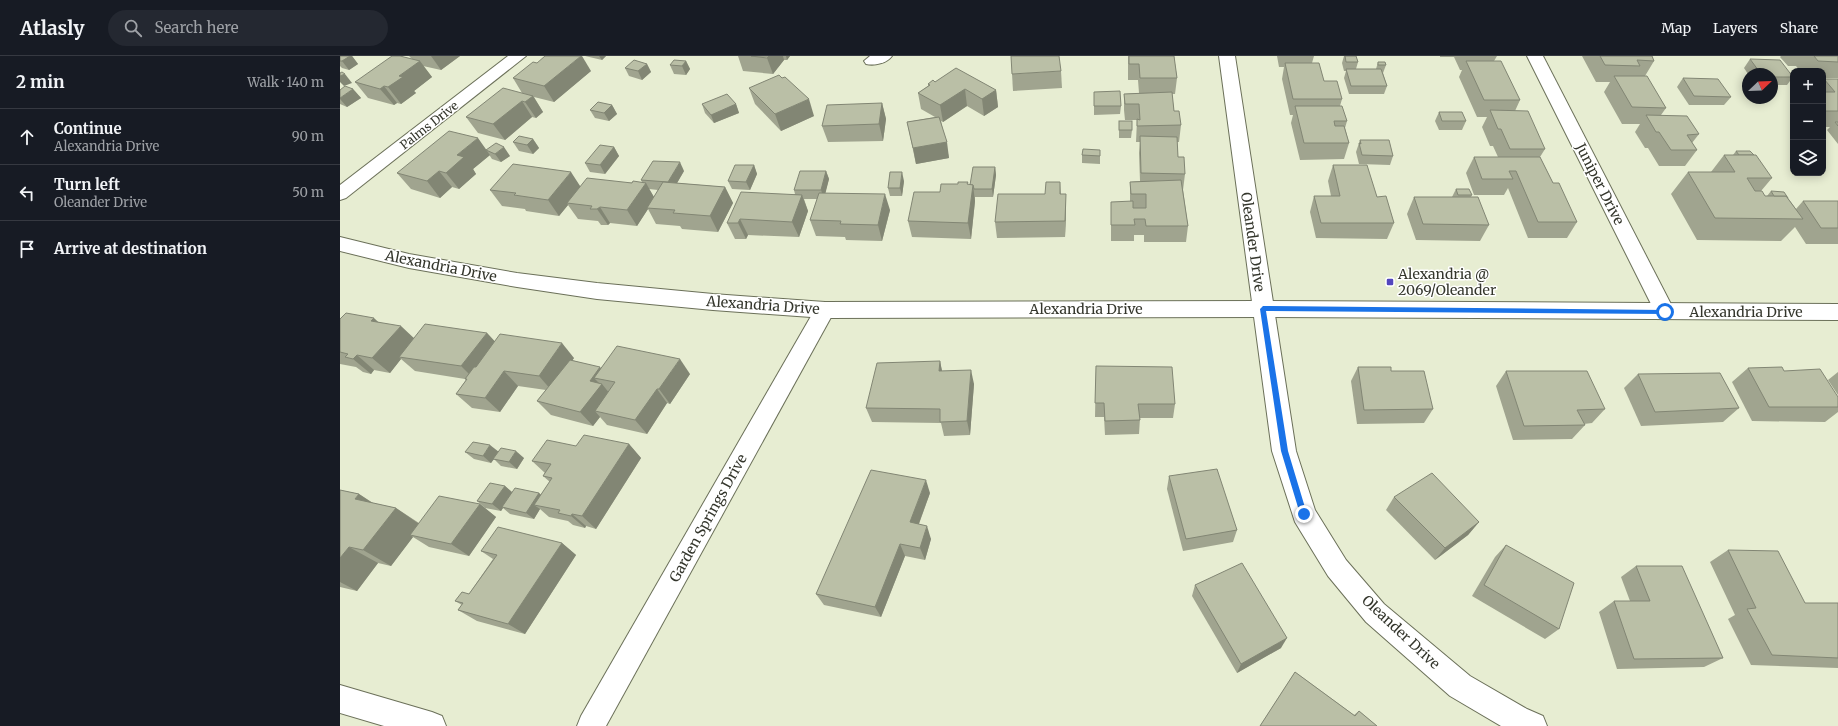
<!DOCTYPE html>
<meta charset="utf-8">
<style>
:root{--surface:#171b24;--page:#242831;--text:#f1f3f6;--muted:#9ea1a6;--line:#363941}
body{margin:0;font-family:Merriweather,serif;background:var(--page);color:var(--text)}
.controls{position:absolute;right:12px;top:12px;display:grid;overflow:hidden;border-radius:8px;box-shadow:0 2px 10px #0003}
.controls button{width:36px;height:36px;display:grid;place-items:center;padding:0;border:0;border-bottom:1px solid var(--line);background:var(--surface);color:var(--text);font:20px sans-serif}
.compass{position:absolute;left:1402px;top:12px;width:36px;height:36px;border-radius:50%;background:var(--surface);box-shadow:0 2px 10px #0003;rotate:67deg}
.stop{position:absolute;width:12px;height:12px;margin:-9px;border:3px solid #1a73e8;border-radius:50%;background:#fff}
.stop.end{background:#1a73e8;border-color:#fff;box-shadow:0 1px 4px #0008}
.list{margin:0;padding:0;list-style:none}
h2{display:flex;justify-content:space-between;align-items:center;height:52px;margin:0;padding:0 16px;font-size:17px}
h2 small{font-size:13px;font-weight:400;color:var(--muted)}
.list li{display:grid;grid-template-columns:26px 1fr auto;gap:12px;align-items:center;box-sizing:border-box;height:56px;padding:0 16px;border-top:1px solid var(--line)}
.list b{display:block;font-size:15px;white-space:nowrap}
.list p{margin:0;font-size:13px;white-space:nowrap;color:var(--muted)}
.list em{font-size:13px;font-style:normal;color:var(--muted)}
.icon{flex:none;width:22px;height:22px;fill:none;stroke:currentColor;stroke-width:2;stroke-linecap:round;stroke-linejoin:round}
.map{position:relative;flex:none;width:1498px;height:670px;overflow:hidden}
header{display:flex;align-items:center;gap:24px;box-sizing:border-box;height:56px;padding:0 20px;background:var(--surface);border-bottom:1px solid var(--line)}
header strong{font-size:19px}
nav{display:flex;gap:22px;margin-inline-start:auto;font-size:14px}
.search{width:280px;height:36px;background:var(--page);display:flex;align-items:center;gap:10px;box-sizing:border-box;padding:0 14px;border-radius:22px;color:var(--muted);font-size:15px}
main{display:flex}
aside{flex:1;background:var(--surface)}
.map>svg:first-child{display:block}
</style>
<header>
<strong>Atlasly</strong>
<div class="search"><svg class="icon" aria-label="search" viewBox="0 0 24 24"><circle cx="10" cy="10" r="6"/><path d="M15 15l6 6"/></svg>Search here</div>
<nav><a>Map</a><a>Layers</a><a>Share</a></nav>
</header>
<main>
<aside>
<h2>2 min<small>Walk · 140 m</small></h2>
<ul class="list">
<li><svg class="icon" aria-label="ahead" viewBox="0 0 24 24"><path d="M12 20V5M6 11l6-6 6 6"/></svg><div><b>Continue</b><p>Alexandria Drive</p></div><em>90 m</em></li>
<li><svg class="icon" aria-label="left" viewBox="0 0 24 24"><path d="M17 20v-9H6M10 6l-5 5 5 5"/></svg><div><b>Turn left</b><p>Oleander Drive</p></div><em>50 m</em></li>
<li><svg class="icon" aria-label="arrive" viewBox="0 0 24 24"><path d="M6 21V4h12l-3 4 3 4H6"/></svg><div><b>Arrive at destination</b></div></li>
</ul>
</aside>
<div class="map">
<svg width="1498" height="670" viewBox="0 0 1498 670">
<rect width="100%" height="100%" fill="#e7edd2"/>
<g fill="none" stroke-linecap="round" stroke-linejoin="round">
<!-- minor casing -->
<g stroke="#6b7059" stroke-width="2">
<g id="minor">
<path d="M168 0H186L6 142 0 144V129Z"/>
<path d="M530 0H552C547 7 535 10 526 8L524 5Z"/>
<path d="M879 0H895L956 395 975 454 1006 504 1044 548 1130 620 1187 653 1203 660 1207 670H1161L1110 640 1026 566 988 520 955 466 932 395Z"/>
<path d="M1187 0H1203L1335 256 1332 262 1325 264 1318 262Z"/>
<path d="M485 246 492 248 495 254 266 670H237L241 660 478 248Z"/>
<path d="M0 629 92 656 102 660 106 670H44L0 657Z"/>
</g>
</g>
<!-- tertiary casing -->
<g stroke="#6b7059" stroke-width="2">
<path id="tertiary" d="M0 181 69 198 177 217 257 227 373 238 485 246 923 245 1498 248V264L923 261 485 262 373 254 257 243 177 231 69 212 0 195Z"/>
</g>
<!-- minor -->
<use href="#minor" fill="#fff" fill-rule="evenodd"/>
<!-- tertiary -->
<use href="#tertiary" fill="#fff" fill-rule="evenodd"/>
</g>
<!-- wall -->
<g fill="#a0a48f" fill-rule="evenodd">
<path d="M0 0H12L18 8 9 14 2 12 0 10Z"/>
<path d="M69 0H120L101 14 83 10 92 21 74 35 76 37 61 48 57 47 54 49 28 42 15 26 72 3Z"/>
<path d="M245 0H266L262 4Z"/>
<path d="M398 0H450L447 4H444L433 18 403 15Z"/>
<path d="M788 0H834L837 22 835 38H832L834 55 841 69 839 86H837L838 101 845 118 843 134 848 170 846 186H804V179H794V185H771V146H790V126L800 125 799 97 800 86H796L797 64H785L784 54V38L799 37 798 24H788Z"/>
<path d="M937 0H974L972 7 984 25 1002 43 1000 50 1007 65 1005 72 1009 87 1004 103 960 104 951 67 953 59H950L942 23 944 11H939Z"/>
<path d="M1004 0H1016L1018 6 1016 13H1036L1038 6 1046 9 1043 17 1047 30 1044 38H1009L1004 22 1006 15H1004L1002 7Z"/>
<path d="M1100 0H1157L1154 5 1180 44 1175 55 1205 93 1200 101 1213 127 1237 166 1227 182H1188L1168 132 1164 139H1134L1126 117 1134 101H1158L1153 90H1150L1142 71 1147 61H1137L1119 21 1122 14H1120L1114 1H1100Z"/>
<path d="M1242 0H1312L1314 5 1305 20 1326 52 1321 59 1359 78 1352 87 1357 94 1345 110H1319L1308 92H1305L1295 76 1300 68H1282L1264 36 1270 26H1256Z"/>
<path d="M1441 0H1498V22H1483V15H1460L1456 10H1448L1440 1Z"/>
<path d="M1410 3 1453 20V21L1447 29H1432V18H1408L1404 12Z"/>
<path d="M346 5 350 13 346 19 334 18 330 9Z"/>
<path d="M197 7 251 15 214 46 194 41 203 56 196 62 192 61 165 84 138 77 126 61 182 37 173 22Z"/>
<path d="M307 8 311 16 302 24 289 20 285 12Z"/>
<path d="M721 15 722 32 673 35 672 18Z"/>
<path d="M1343 22 1391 41 1384 49H1349L1337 31Z"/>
<path d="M1484 23H1498V88L1487 74 1490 71H1483V25Z"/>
<path d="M595 26 656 34 658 51 644 60 627 50 603 66 601 65 609 102 576 108 567 66 595 61 581 53 578 37 588 30V28Z"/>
<path d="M409 32 474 60 441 75 415 48Z"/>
<path d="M13 33 21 42 7 51 0 48V43Z"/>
<path d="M754 36 781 50 780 58 754 59Z"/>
<path d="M542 47 546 63 543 85 488 86 482 70Z"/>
<path d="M362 48H396L399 57 374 67 365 57Z"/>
<path d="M272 49 277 58 269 65 255 62 250 54Z"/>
<path d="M1099 56 1126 65 1122 74H1099L1095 65Z"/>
<path d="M779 65 792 74 791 82H779Z"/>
<path d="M193 83 199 92 193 98 179 95 173 86Z"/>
<path d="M1020 84 1053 100 1050 109 1019 108 1016 96Z"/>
<path d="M274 91 279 100 265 118 250 116 245 107Z"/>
<path d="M146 94 170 100 161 106 152 103Z"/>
<path d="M760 94V108L742 107V99Z"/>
<path d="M1396 95 1432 122 1421 135 1425 140H1427L1431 135 1448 142 1456 153 1463 145H1498V188H1466L1455 171 1441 185 1357 184 1331 138 1348 116H1371L1384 99H1393Z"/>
<path d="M150 99 133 113 136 118 119 133 112 131 100 142 71 133 57 117Z"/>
<path d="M1453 100V106L1450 103Z"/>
<path d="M414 109 417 118 410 134 392 133 388 125Z"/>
<path d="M993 109 1037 141 1054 167 1047 183 976 182 970 156 974 140H991L988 125Z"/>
<path d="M655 111 656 119 653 141H635V145L631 183 572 181 568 165 600 136 628 128 630 129Z"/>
<path d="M344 115 337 127 385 131 393 147 378 176 342 173 340 170 316 168 308 153 297 170 270 167 268 169H261L258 165 238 163 228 149 219 160 186 155 185 153 162 150 150 134 240 130 302 126 301 124ZM309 133 318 134 314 141Z"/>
<path d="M486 115 489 123 485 137 550 154 542 185 506 184 505 181 476 180 470 164 477 143H464L468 155 459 181 408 179 406 183H395L387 167 455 138 454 134Z"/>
<path d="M564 125 562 140H550L548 132Z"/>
<path d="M720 126 721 138 726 154 725 181 657 182 655 166 705 138Z"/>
<path d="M1116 133 1132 139 1131 141 1149 169 1140 185 1076 184 1067 158 1074 141H1112Z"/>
<path d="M0 263 38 266 74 282 147 277 155 286 234 302 232 304 261 313 350 318 330 348 327 347 307 378 267 369 260 361 253 370 211 359 197 345 206 334 178 330 160 356 132 352 116 338 126 324 125 323 75 315 61 303 50 317 34 314 31 318 23 316 16 311 0 308Z"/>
<path d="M600 305 602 315 634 328 630 379 604 380 601 367 532 366 526 352Z"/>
<path d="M756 310 835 348 833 362H800L799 378 765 379 764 361H755Z"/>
<path d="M1018 311 1051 315 1093 353 1084 367 1017 368 1011 325Z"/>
<path d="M1408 312 1444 315 1498 341V356L1485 366 1412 365 1392 326Z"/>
<path d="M1166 315 1265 353 1252 367 1244 368 1245 369 1232 383 1173 384 1156 330Z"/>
<path d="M1498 316V339L1488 324Z"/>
<path d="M1298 318 1399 352 1383 366 1301 370 1284 332Z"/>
<path d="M289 388 301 402 256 473 246 470 245 472 233 469 228 465 209 461 200 453 194 463 170 458 163 452 161 455 145 452 137 445 165 430 172 436 199 437 201 439 210 426 203 420 205 417 192 405 236 390Z"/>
<path d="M125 396 184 402 177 413 161 410 154 403 151 407 134 403Z"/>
<path d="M829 420 897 474 893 486 843 495 827 433Z"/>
<path d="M0 434 19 438 33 447 56 452 79 467 140 448 156 461 129 500 89 491 73 481 51 510 38 507 17 535 0 531Z"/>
<path d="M590 437 579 468 591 483 585 504 565 500 541 561 484 549 476 538Z"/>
<path d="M1054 441 1139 466 1128 479 1095 504 1046 454Z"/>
<path d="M222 487 236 499 185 578 137 565 118 554 122 549 115 545 129 538 153 503 141 495Z"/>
<path d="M1166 489 1219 573 1205 583 1132 540 1155 501Z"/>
<path d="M1388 494 1465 547H1498V612L1411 609 1388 563 1395 559 1370 506Z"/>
<path d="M1296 510 1383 602 1364 611 1277 613 1259 556 1274 545H1290L1281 521Z"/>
<path d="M855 529 941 592 897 617 852 540Z"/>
<path d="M955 616 1014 659 1019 655 1037 670H920Z"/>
</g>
<!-- shaded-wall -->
<g fill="#828674">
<path d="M10 0H12L18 8 9 14 2 5Z"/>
<path d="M91 0H120L101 14Z"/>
<path d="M241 0H242L251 15 214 46 204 30Z"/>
<path d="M259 0H266L262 4Z"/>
<path d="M429 0H443L444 4 433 18 427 2Z"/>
<path d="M446 0H450L447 4Z"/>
<path d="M80 5 92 21 74 35 76 37 61 48 48 31 59 20Z"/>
<path d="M346 5 350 13 346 19 342 10Z"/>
<path d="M307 8 311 16 302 24 298 15Z"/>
<path d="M5 18 12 27 4 30 0 26V20Z"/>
<path d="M44 30 57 47 54 49 40 33Z"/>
<path d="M13 33 21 42 7 51 0 43V42Z"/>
<path d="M625 33 627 50 603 66 600 49Z"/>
<path d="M656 34 658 51 644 60 642 43Z"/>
<path d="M193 40 203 56 196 62 185 46Z"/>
<path d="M469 43 474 60 441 75 435 58Z"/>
<path d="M182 45 192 61 165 84 153 68Z"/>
<path d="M542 47 546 63 543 85 539 68Z"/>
<path d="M396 48 399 57 374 67 371 59Z"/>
<path d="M272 49 277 58 269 65 264 57Z"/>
<path d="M138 82 150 99 133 113 136 118 119 133 106 117 117 99Z"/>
<path d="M193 83 199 92 193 98 187 89Z"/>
<path d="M607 86 609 102 576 108 573 92Z"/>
<path d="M164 91 170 100 161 106 155 98Z"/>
<path d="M274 91 279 100 265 118 260 109Z"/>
<path d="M340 106 344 115 333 134 328 126Z"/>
<path d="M414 109 417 118 410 134 406 126Z"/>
<path d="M655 111 656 119 653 141 652 133Z"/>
<path d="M99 115 112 131 100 142 87 125Z"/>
<path d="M486 115 489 123 484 143 481 134Z"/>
<path d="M231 116 242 133 227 147 228 149 219 160 208 144Z"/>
<path d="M562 116 564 125 562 140 560 132Z"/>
<path d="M306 127 315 143 307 152 308 153 297 170 287 154Z"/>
<path d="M633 129 635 145 631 183 628 167Z"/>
<path d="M385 131 393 147 378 176 370 160Z"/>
<path d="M545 138 550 154 542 185 538 169Z"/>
<path d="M726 138V154L725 181V165Z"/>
<path d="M462 139 468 155 459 181 452 166Z"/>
<path d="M260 151 270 167 268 169 257 153Z"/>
<path d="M400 163 408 179 406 183 398 167Z"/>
<path d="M34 262 50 277 31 265Z"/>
<path d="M61 270 77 285 59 301 61 303 50 317 32 302Z"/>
<path d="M147 277 161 292 136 325 121 310Z"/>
<path d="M222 287 234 302 212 335 199 320Z"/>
<path d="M17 299 34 314 31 318 13 303Z"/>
<path d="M340 303 350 318 330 348 319 333Z"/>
<path d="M600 305 603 320 599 315Z"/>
<path d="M260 311 271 325 254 322 261 329 262 328 274 343 255 355 260 361 253 370 240 356 250 325Z"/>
<path d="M631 314 634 328 630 379 627 365Z"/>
<path d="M164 315 178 330 160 356 145 342Z"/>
<path d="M317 333 327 347 307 378 295 364Z"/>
<path d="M289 388 301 402 256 473 242 460Z"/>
<path d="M150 389 159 396 151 407 143 400Z"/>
<path d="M176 395 184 402 177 413 169 406Z"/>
<path d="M586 424 590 437 575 478 570 466Z"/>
<path d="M165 430 173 437 162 451 163 452 161 455 152 448Z"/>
<path d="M199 437 207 444 194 449 200 453 194 463 186 457Z"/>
<path d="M19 438 46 456 15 443Z"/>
<path d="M140 448 156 461 129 500 111 488Z"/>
<path d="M56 452 82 470 70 479 73 481 51 510 23 494Z"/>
<path d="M232 458 246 470 245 472 231 460Z"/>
<path d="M1139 466 1128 479 1095 504 1105 492Z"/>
<path d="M587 470 591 483 585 504 580 492Z"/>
<path d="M222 487 236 499 185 578 168 568Z"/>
<path d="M560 488 565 500 541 561 535 551Z"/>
<path d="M9 491 38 507 17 535 0 526V502Z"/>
<path d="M947 582 941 592 897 617 901 608Z"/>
</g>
<!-- building -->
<g fill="#babfa6" stroke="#828674">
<path d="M0 0H10L2 5H0Z"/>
<path d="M52 0H60L80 5 59 20 63 21 48 31 44 30 40 33 15 26Z"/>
<path d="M205 0H241L204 30 173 22 193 6 197 7Z"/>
<path d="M411 0H429L427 2Z"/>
<path d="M671 0H719L721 15 672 18Z"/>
<path d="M789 0H834L837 22H800L799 8H789Z"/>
<path d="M1005 0H1016L1018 6H1006Z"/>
<path d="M1260 0H1312L1314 5 1297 4 1300 10 1265 9Z"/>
<path d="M1474 0H1498V6L1478 5Z"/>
<path d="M1410 3 1440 4 1453 21H1432V18H1421Z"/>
<path d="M294 4 307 8 298 15 285 12Z"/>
<path d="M334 4 346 5 342 10 330 9Z"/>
<path d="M1126 5H1161L1180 44H1144Z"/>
<path d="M1038 6H1045L1046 9H1038Z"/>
<path d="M945 7H979L984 25H997L1002 43H953Z"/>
<path d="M616 12 656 34 642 43 625 33 600 49 578 37 590 29 588 28 593 24 595 26Z"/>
<path d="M1006 13H1041L1047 30H1011Z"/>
<path d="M2 16 5 18 0 20V17Z"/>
<path d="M439 19 442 22 445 21 469 43 435 58 409 32Z"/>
<path d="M1274 20H1307L1326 52 1292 51Z"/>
<path d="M1343 22 1378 23 1391 41 1354 40Z"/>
<path d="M1484 23H1498V55H1484L1483 53V36H1495Z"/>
<path d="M5 30 13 33 0 42V34Z"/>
<path d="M163 32 193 40 185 46 182 45 153 68 126 61Z"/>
<path d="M780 35 781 50H754V36Z"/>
<path d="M832 36 834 55H839L841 69 797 70V63L800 64 799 48H785L784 38Z"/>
<path d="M387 38 396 48 371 59 362 48Z"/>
<path d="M258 46 272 49 264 57 250 54Z"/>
<path d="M542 47 539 68 482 70 487 49Z"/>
<path d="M955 50H1002L1007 65H994L995 70H1004L1009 87H964Z"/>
<path d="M1150 54 1188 55 1205 93H1170L1161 73H1158Z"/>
<path d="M1099 56H1122L1126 65H1102Z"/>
<path d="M1306 59 1347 60 1359 78 1347 79 1357 94H1331L1319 76H1316Z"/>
<path d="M599 61 607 86 573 92 567 66Z"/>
<rect x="779" y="65" width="13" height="9"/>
<path d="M1495 66H1498V70Z"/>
<path d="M109 75 138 82 117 99 124 101 106 117 99 115 87 125 57 117Z"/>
<path d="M179 80 193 83 187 89 173 86Z"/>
<path d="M800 80 837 81 838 101H844L845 118 801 117Z"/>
<path d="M1020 84H1049L1053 100 1022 99 1019 87 1021 88Z"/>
<path d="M156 87 164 91 155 98 146 94Z"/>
<path d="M260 89 274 91 260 109 245 107Z"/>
<path d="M743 93 760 94V100L742 99Z"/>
<path d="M1396 95H1410L1414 99H1399Z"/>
<path d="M1384 99H1416L1432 122H1407L1415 135H1422L1425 140H1446L1463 163 1375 162 1348 116H1395Z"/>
<path d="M1134 101H1200L1213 127H1219L1237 166H1198L1176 115H1169L1173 123H1142Z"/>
<path d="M313 105 340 106 328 126 301 124Z"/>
<path d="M173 108 231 116 208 144 174 139 176 137 150 134Z"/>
<path d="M395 109H414L406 126 388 125Z"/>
<path d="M993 109H1027L1037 141 1046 140 1054 167H981L974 140H1000Z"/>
<path d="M633 111H655L652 133H634L633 129H630Z"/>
<path d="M460 115H486L481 134H454Z"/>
<path d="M550 116H562L560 132H548Z"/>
<path d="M247 122 292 127 293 125 306 127 287 154 260 151 257 153H250L252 150 227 147Z"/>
<path d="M841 124 848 170H806L805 163H794L795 169H771V146L793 145V152H806V138H791L790 126Z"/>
<path d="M323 126 385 131 370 160 333 157 335 154 307 152Z"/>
<path d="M618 126H628L627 128 633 129 628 167 568 165 574 136H600L601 128H618Z"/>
<path d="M706 126H720V138H726L725 165 655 166 658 138H705Z"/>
<path d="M1116 133H1129L1132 139H1118Z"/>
<path d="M1431 135 1444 136 1448 142 1446 140H1434Z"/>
<path d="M401 136 462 139 452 166 400 163 398 167H387Z"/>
<path d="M479 137 545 138 538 169 500 168 501 165 470 164Z"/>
<path d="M1074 141H1138L1149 169 1083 168Z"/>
<path d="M1463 145H1498V172H1481Z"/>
<path d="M6 257 34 262 31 265 61 270 32 302 17 299 13 303 5 301 8 298 0 296V263Z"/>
<path d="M85 268 147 277 121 310 59 301Z"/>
<path d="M160 278 222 287 199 320 164 315 145 342 116 338 127 323H125L134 311H136Z"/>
<path d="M277 290 340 303 319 333H317L295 364 255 355 275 326 254 322Z"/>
<path d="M230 304 260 311 250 325 262 328 240 356 197 345Z"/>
<path d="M600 305 599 315 631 314 627 365 600 366V353L526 352 537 307Z"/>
<path d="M756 310 832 311 835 348H798L800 364 765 365 764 347H755Z"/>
<path d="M1018 311H1051V315H1084L1093 353 1024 354Z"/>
<path d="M1442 311 1444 315 1480 313 1498 341V351H1429L1408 312Z"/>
<path d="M1166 315H1247L1265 353 1237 354 1245 369 1184 370Z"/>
<path d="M1380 317 1399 352 1315 356 1298 318Z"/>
<path d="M244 379 289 388 242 460 232 458 231 460 218 457 220 454 194 449 212 422 203 420 211 408 192 405 207 384 236 390Z"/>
<path d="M133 386 150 389 143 400 125 396Z"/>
<path d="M161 392 176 395 169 406 153 403Z"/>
<path d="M877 413 897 474 846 483 829 420Z"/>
<path d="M531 414 586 424 570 466 587 470 580 492 560 488 535 551 476 538Z"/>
<path d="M1092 417 1139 466 1105 492 1054 441Z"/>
<path d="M150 427 165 430 152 448 137 445Z"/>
<path d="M175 432 199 437 186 457 162 451Z"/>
<path d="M0 434 19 438 15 443 56 452 23 494 9 491 0 502Z"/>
<path d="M99 440 140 448 111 488 70 479Z"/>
<path d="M158 471 222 487 168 568 118 554 123 547 115 545 122 536 129 538 157 499 141 495Z"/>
<path d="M1166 489 1234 527 1219 573 1144 529Z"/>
<path d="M1388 494 1438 495 1465 547H1498V602L1432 599 1407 553 1416 552Z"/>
<path d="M902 507 947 582 901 608 855 529Z"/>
<path d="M1296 510H1342L1383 602 1294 603 1274 545H1310Z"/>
<path d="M955 616 1015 660 1019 655 1037 670H920Z"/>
</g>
<!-- route -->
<path fill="#1a73e8" d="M923 250 1325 254 1328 256 1325 258 926 255 948 395 967 458 964 462 960 458 941 395 920 253Z"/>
<!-- markers -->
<rect fill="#5245bd" stroke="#fff" stroke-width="1.5" x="1046" y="222" width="8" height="8" rx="2"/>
<g text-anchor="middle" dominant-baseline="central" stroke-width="3" stroke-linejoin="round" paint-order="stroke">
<!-- far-street labels -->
<g font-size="12" fill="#34362c" stroke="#fff">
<text transform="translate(89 69) rotate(-38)">Palms Drive</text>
</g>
<!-- street labels -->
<g font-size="14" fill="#34362c" stroke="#fff">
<text transform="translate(1260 128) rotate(63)">Juniper Drive</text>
<text transform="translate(913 186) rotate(82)">Oleander Drive</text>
<text transform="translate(101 210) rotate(11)">Alexandria Drive</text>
<text transform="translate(423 249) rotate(4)">Alexandria Drive</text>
<text x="746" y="253">Alexandria Drive</text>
<text x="1406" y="256">Alexandria Drive</text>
<text transform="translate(368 462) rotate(-61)">Garden Springs Drive</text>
<text transform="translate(1061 576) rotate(43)">Oleander Drive</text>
</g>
<!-- poi labels -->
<g font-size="14" fill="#34362c" stroke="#fff" text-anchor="start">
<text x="1058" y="218">Alexandria @<tspan x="1058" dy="16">2069/Oleander</tspan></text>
</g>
</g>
</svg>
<div class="controls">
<button>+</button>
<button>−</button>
<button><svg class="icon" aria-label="layers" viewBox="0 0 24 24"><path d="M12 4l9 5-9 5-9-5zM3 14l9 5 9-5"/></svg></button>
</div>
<svg class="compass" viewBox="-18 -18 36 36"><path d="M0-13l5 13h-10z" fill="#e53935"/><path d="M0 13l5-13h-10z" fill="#9ea1a6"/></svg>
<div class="stop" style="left:1325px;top:256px"></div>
<div class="stop end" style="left:964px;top:458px"></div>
</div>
</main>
